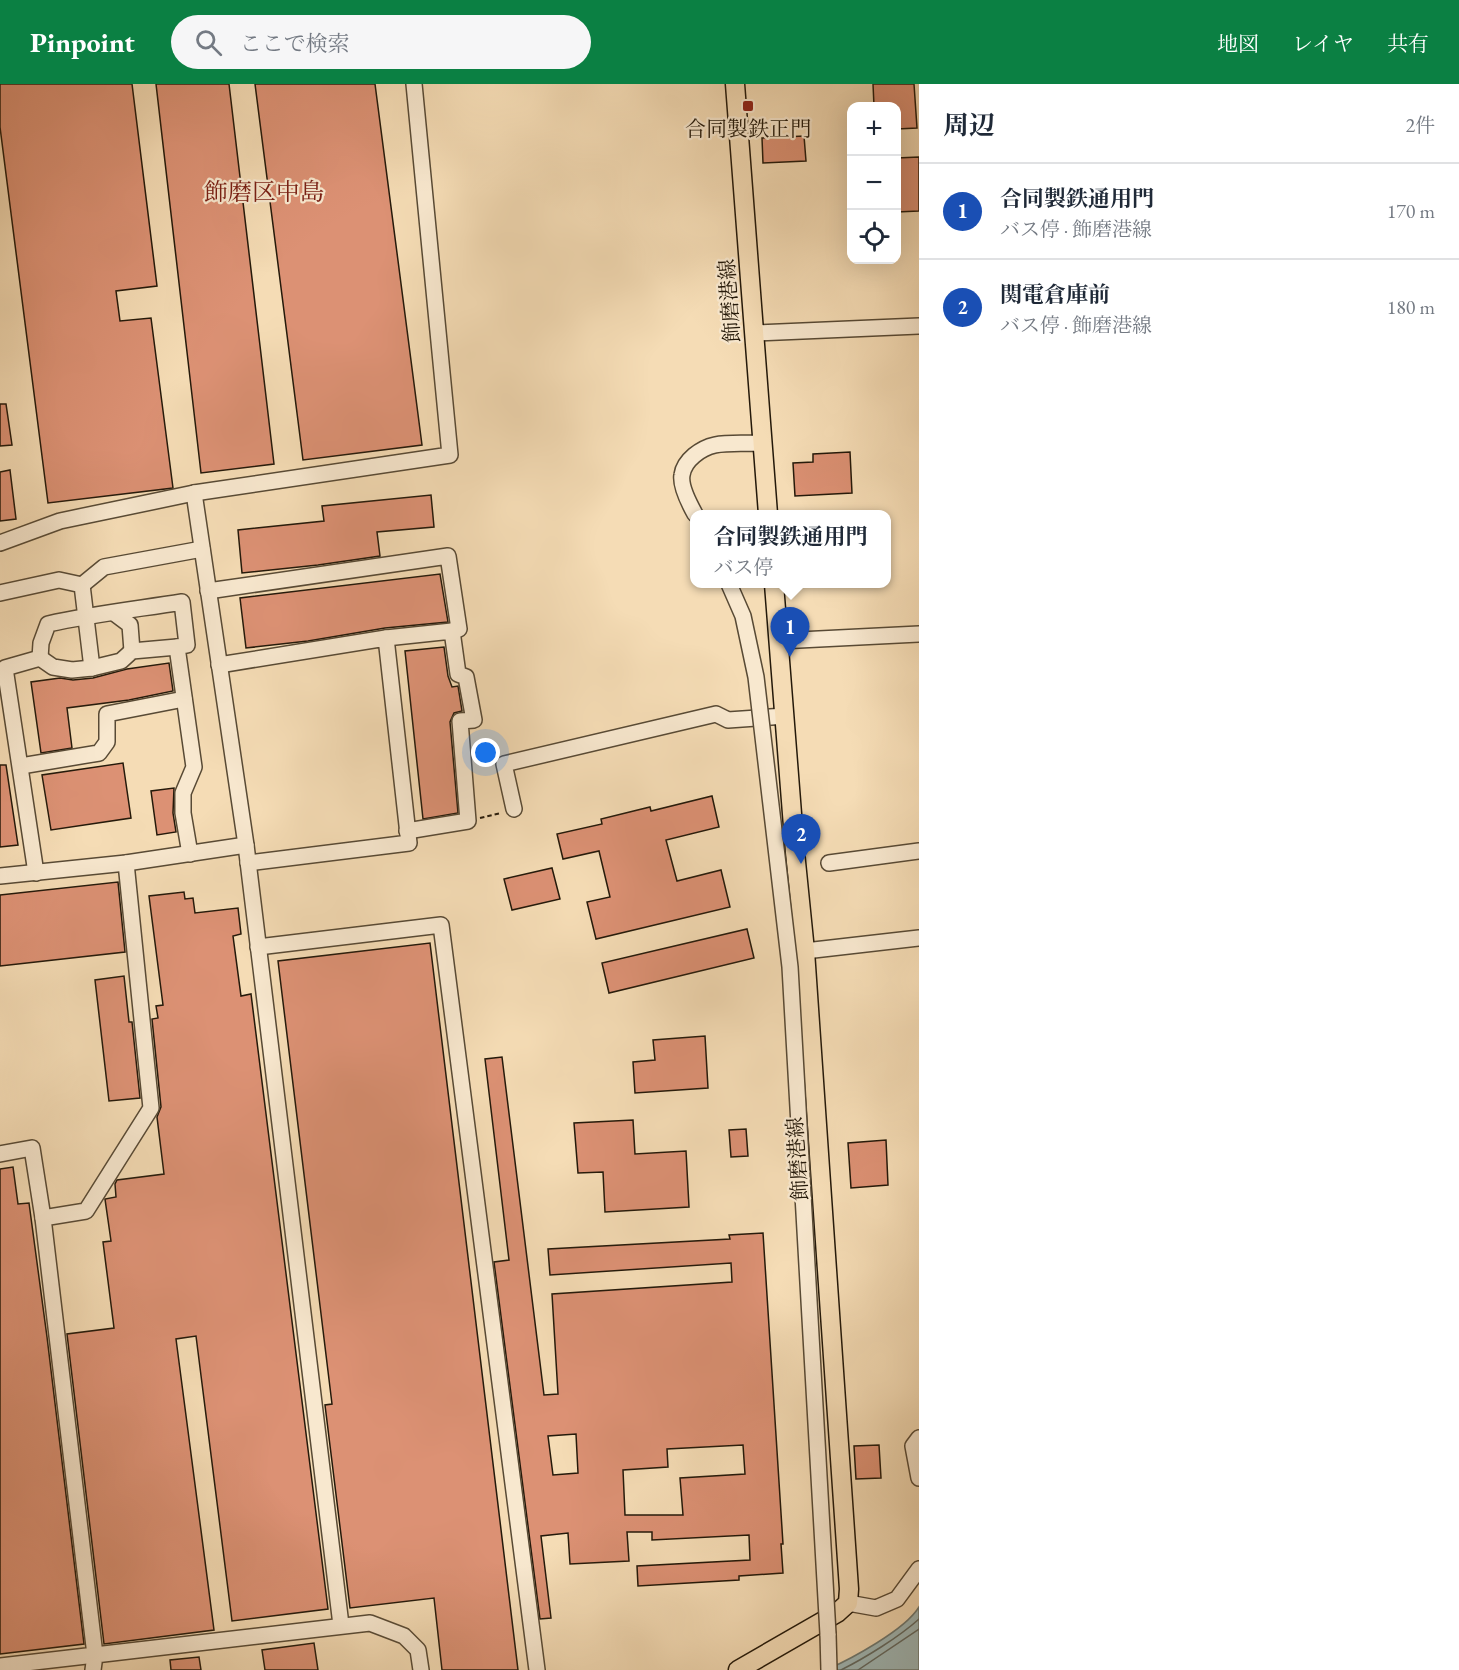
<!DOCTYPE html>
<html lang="ja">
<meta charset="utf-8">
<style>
:root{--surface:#fff;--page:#f6f6f7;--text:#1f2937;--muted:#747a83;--line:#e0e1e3;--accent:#0b8043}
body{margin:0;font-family:"EB Garamond","Noto Serif JP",serif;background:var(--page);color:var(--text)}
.controls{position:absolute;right:18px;top:18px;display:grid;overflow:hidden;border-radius:12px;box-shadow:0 6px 24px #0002}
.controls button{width:54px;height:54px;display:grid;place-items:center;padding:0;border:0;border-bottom:2px solid var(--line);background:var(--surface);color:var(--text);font:30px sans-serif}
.you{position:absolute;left:486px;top:669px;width:21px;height:21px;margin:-15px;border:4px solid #fff;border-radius:50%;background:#1a73e8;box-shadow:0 0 0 9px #1a73e833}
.badge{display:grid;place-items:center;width:39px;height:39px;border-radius:50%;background:var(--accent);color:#fff;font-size:20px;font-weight:700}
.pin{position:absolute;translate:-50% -50px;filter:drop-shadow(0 2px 3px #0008)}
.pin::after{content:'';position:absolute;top:32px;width:21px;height:18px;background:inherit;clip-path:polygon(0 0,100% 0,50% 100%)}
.popup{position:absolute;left:690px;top:426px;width:201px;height:78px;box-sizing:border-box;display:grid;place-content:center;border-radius:12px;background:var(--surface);filter:drop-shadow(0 2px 4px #0005);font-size:20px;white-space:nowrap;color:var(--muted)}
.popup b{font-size:22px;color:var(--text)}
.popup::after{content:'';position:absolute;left:50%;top:100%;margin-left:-12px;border:12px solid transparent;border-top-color:var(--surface)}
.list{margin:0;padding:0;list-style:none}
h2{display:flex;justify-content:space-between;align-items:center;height:78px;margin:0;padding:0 24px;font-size:26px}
h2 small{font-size:20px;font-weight:400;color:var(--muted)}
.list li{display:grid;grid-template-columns:39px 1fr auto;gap:18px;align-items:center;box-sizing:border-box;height:96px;padding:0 24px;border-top:2px solid var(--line)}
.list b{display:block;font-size:22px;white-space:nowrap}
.list p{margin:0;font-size:20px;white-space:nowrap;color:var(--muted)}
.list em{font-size:20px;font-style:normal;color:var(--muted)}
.icon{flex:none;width:33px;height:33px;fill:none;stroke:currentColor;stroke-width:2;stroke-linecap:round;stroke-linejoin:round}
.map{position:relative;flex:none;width:919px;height:1586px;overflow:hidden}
header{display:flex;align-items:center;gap:36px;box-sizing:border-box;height:84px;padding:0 30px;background:var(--accent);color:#fff}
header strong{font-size:28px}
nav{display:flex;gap:33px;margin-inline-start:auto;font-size:21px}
.search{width:420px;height:54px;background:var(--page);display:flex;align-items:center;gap:15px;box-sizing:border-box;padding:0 21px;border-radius:33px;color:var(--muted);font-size:22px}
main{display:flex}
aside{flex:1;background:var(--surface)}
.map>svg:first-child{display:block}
</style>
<header>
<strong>Pinpoint</strong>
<div class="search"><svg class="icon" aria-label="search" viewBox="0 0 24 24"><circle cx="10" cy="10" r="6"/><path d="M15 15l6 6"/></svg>ここで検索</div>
<nav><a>地図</a><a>レイヤ</a><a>共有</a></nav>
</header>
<main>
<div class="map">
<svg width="919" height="1586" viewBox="0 0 919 1586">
<rect width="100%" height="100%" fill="#f5dcb5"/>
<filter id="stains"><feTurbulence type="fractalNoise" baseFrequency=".00333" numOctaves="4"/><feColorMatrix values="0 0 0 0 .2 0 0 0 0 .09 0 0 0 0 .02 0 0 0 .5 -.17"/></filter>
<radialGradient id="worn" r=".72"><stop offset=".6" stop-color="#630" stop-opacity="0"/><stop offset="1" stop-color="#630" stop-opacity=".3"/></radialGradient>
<!-- water -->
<path fill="#a0b9b8" stroke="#6e7972" stroke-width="1.5" d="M919 1523V1586H826C851 1575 905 1546 919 1523Z"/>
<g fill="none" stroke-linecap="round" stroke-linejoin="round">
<!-- shore -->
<g stroke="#626961" stroke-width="1.5">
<path d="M841 1586C865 1574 899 1553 919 1535"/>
<path d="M858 1586 919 1545"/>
</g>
</g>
<!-- building -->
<g fill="#dc9174" stroke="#24190a" stroke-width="1.5" fill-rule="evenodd">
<path d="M0 0H132L157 202 116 207 120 237 151 234 173 404 48 419 0 43Z"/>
<path d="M156 0H229L274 380 201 389Z"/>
<path d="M255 0H375L422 361 303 376Z"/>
<path d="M873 0H914L917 44 897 45V22H874Z"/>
<path d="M804 52 806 77 763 79 762 54Z"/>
<path d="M919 73V127L897 128V74Z"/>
<path d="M0 320H6L12 361 0 362Z"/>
<path d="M850 368 852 409 795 412 793 379 813 378V370Z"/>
<path d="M10 386 16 435 0 437V388Z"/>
<path d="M431 411 434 443 377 448 380 472 318 481 242 489 238 446 324 437 322 422Z"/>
<path d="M440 490 448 538 385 544 308 557 246 564 240 514Z"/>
<path d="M444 563 448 592 452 603 458 602 462 627 454 629 450 638 458 729 423 735 405 567Z"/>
<path d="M169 579 173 607 129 616 67 624 72 664 41 669 31 598 60 594 73 596 93 594 127 585Z"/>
<path d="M123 679 131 734 51 746 42 691Z"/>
<path d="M0 681H6L18 761 0 763Z"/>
<path d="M174 704 173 729 176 748 157 751 151 707Z"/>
<path d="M712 712 719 743 666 756 677 797 721 786 730 823 596 855 587 818 610 813 599 767 563 775 557 750 602 740 601 735 650 723 651 727Z"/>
<path d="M552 784 560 815 512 826 504 795Z"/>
<path d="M118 798 125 868 0 882V811Z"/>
<path d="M184 808 185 815 193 814 195 829 238 824 241 850 233 852 241 912 251 910 328 1525 232 1537 196 1252 176 1255 214 1546 104 1560 67 1250 114 1244 103 1158 111 1157 105 1115 116 1113 115 1100 117 1096 164 1090 157 1033 161 1023 152 935 158 934 156 922 163 921 149 812Z"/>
<path d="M747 845 754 874 609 909 602 879Z"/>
<path d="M430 859 518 1586H442L434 1514 350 1524 325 1321 332 1320 278 877Z"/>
<path d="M124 892 129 938H132L140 1014 109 1017 95 896Z"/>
<path d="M705 952 708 1004 635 1009 633 978 655 976 653 956Z"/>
<path d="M502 973 544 1311 558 1310 552 1210 732 1198 731 1179 550 1191 548 1165 730 1155 729 1151 763 1149 783 1460H781L783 1489 739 1492V1496L638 1502 637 1482 750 1476 749 1451 652 1456V1448H627L629 1477 570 1480 568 1449 541 1452 551 1534 540 1535 494 1178 509 1176 485 975ZM576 1350 578 1389 553 1391 548 1352ZM743 1361 745 1390 680 1394 683 1431H625L623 1386 668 1383 667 1365Z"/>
<path d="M633 1036 635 1070 686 1067 689 1123 605 1128 603 1088 578 1089 574 1039Z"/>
<path d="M746 1045 748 1072 731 1073 729 1046Z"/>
<path d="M886 1056 888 1101 851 1104 848 1059Z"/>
<path d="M13 1083 18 1120 29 1119 47 1253 84 1560 0 1570V1085Z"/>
<path d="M879 1361 881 1394 856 1395 854 1362Z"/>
<path d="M314 1559 318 1586H265L262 1566Z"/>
<path d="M199 1573 201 1586H171L170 1576Z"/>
</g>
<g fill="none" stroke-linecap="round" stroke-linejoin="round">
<!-- minor casing -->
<g stroke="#584a35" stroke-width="18">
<g id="minor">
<path d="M754 249 919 242"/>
<path d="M194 409 246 761 341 1541"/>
<path d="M695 430C690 421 680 402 682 391 684 376 701 364 715 361 729 358 747 360 761 359"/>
<path d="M0 459 60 437 194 409 450 371 414 0"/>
<path d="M82 501 104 483 202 465"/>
<path d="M208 507 448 472 459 545 452 547"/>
<path d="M0 509 59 496 82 501 92 584"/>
<path d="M114 529 130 541 132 567"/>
<path d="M386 554 452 547 458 590 466 593 474 636 460 637 468 737 407 747"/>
<path d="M779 557 919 550"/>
<path d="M40 574 53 583 72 586 92 584 121 577 132 567 177 563"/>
<path d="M219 581 386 554 409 759 248 779"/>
<path d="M21 682 99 669 107 658V630L184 615"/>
<path d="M514 725 504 680 716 630 728 636 785 632"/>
<path d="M829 779 919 767"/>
<path d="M36 789 5 584 40 574 41 559 48 540C93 530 138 525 182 518L187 561 177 563 194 683 183 709V729L190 770"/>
<path d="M0 792 126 779 246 761"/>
<path d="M258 863 441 841 537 1586"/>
<path d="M805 867 919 854"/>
<path d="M0 1070 32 1064 43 1134"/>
<path d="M919 1354 913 1362 919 1394"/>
<path d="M848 1519 876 1524 897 1515 919 1485"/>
<path d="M828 1550 829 1586"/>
<path d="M0 1582 95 1571 43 1134 86 1127 151 1024 126 779"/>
<path d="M93 1586 95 1571 370 1539 404 1552 418 1566 421 1586"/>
</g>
</g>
<!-- major casing -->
<g stroke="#24190a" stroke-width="21">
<g id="major">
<path d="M735 0 768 430"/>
<path d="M738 1586 837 1529 848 1519 849 1505 805 867 795 768 774 500"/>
</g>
</g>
<!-- path -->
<path stroke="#24190a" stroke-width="2" stroke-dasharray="4.5 3" stroke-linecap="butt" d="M480 734 501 729"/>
<!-- minor -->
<use href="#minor" stroke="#f8e8cf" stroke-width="15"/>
<!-- major -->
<use href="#major" stroke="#f5dcb5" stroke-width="18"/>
<!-- minor-bridge casing -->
<g stroke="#584a35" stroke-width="18" stroke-linecap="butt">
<path id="minor-bridge" d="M729 500 743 532 756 593 790 883 828 1550"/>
</g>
<!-- minor-bridge -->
<use href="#minor-bridge" stroke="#f8e8cf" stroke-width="15"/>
</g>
<!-- markers -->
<rect fill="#8f2418" stroke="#f8e8cf" stroke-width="2" x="742" y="16" width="12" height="12" rx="3"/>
<g text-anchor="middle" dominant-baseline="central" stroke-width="4.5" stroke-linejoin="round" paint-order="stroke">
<!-- poi labels -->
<g font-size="21" fill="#24190a" stroke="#f8e8cf">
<text x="748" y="44">合同製鉄正門</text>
</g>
<!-- street labels -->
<g font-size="21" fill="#24190a" stroke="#f8e8cf">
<text transform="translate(729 217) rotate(-94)">飾磨港線</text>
<text transform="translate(797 1075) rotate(-94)">飾磨港線</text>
</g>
<!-- quarter labels -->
<g font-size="24" fill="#7a1f14" stroke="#f8e8cf">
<text x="264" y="107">飾磨区中島</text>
</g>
</g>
<rect width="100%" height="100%" filter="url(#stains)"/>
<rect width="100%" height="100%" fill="url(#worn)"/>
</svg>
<div class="controls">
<button>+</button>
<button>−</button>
<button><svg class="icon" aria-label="locate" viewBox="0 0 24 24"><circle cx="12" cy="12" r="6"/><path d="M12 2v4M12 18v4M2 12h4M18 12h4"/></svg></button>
</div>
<div class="you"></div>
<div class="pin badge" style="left:790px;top:573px;background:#1a4fb4">1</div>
<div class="popup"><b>合同製鉄通用門</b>バス停</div>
<div class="pin badge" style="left:801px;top:780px;background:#1a4fb4">2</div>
</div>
<aside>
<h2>周辺<small>2件</small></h2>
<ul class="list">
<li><span class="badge" style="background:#1a4fb4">1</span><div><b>合同製鉄通用門</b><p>バス停 · 飾磨港線</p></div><em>170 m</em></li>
<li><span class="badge" style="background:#1a4fb4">2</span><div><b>関電倉庫前</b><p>バス停 · 飾磨港線</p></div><em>180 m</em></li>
</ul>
</aside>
</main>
